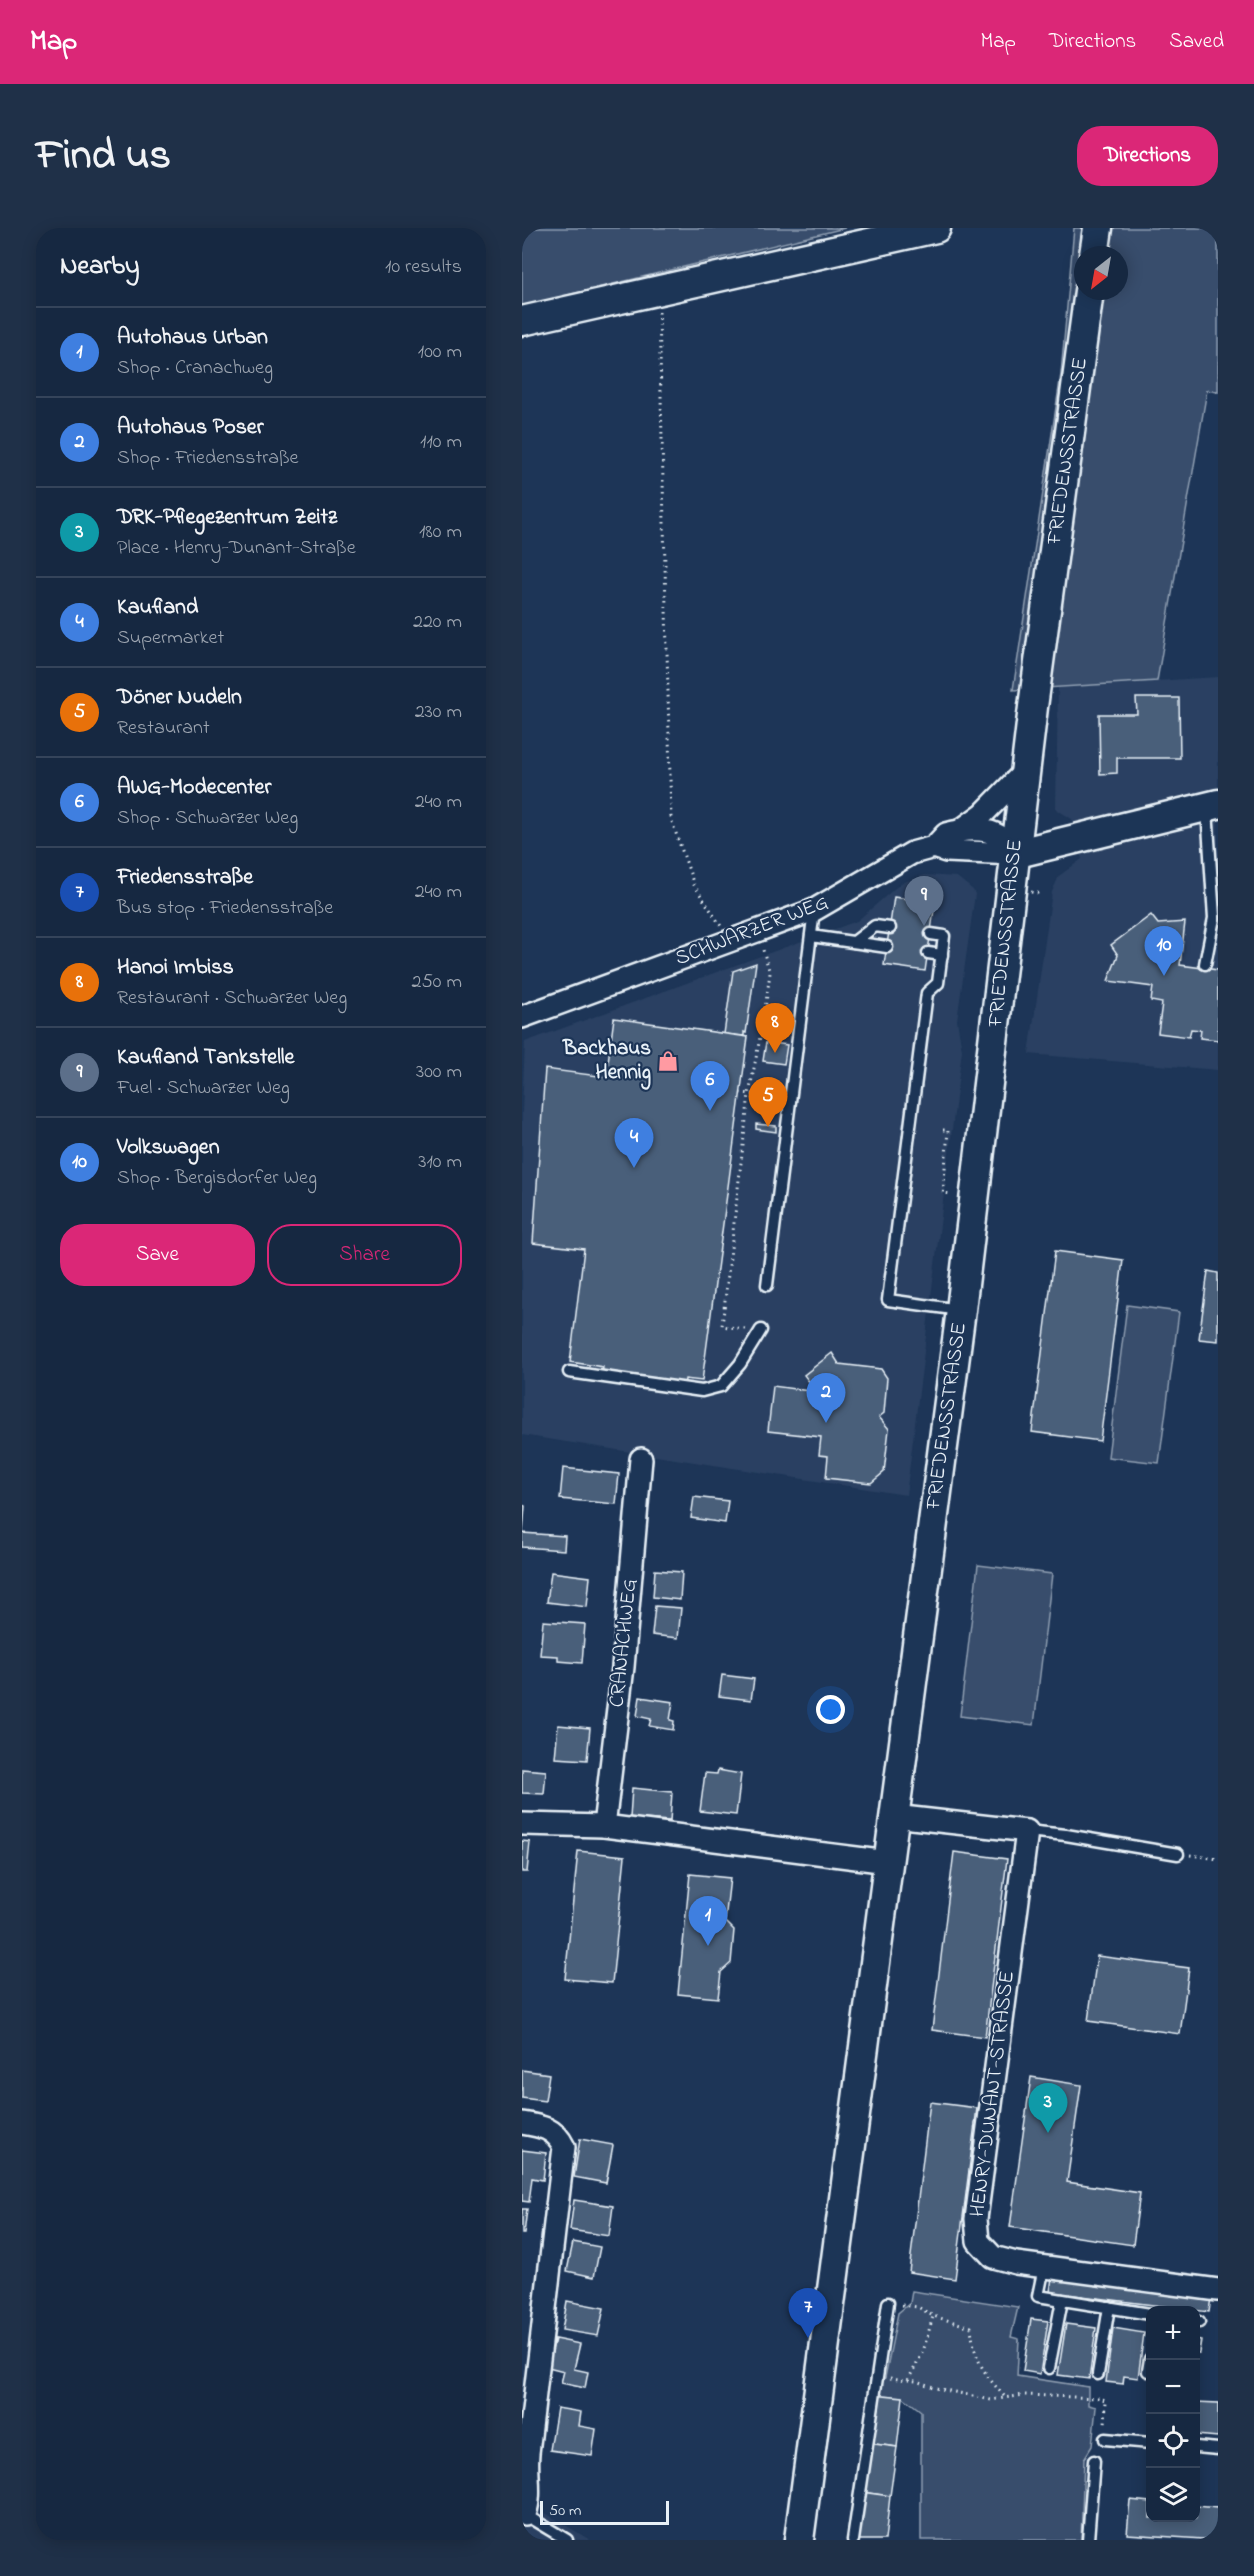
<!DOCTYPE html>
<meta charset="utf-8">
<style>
:root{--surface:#162841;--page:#1f3048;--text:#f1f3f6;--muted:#9ea6b1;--line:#35445a;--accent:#db2777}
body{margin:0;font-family:"Indie Flower",sans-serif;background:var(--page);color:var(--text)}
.controls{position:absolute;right:18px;bottom:18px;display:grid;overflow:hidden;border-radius:12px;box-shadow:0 3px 15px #0003}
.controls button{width:54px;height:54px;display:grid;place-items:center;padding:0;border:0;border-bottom:2px solid var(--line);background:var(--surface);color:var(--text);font:30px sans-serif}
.compass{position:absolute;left:552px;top:18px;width:54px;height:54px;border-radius:50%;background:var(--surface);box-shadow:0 3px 15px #0003;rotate:211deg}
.scale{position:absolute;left:18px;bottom:15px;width:129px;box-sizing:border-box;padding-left:6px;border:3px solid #e8f1f8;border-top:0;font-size:16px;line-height:21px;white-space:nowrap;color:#e8f1f8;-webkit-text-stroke:4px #1d3557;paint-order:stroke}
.you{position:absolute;left:309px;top:1482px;width:21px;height:21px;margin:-15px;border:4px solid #fff;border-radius:50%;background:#1a73e8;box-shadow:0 0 0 9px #1a73e833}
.badge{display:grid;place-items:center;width:39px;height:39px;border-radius:50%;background:var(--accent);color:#fff;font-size:20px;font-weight:700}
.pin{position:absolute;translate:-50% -50px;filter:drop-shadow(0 2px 3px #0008)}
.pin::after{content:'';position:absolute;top:32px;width:21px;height:18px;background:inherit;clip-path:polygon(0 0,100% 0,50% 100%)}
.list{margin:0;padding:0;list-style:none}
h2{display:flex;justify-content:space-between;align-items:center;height:78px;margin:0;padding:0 24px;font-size:26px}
h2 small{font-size:20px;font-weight:400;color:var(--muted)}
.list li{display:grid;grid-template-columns:39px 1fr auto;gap:18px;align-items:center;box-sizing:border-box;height:90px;padding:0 24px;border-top:2px solid var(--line)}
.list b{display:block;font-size:22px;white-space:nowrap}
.list p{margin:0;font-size:20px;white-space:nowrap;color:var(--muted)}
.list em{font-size:20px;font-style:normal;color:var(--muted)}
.actions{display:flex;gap:12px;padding:18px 24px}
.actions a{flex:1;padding:14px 0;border:2px solid var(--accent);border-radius:24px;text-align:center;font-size:21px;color:var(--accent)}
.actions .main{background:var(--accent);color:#fff}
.icon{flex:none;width:33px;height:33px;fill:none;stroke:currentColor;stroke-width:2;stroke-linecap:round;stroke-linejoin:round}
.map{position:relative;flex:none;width:696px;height:2312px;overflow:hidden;border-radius:24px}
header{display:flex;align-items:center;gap:36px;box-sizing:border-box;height:84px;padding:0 30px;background:var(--accent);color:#fff}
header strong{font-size:28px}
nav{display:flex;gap:33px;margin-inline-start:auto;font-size:21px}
.intro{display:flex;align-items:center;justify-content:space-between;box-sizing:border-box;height:144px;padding:0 36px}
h1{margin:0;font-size:42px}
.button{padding:15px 27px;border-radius:24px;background:var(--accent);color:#fff;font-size:21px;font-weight:700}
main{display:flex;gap:36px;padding:0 36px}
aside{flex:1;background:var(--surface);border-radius:24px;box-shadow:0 3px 15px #0003}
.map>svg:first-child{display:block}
</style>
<header>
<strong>Map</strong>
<nav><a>Map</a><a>Directions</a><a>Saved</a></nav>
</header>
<div class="intro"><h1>Find us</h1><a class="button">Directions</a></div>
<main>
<aside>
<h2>Nearby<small>10 results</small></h2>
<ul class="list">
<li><span class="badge" style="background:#3f7fe0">1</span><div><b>Autohaus Urban</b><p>Shop · Cranachweg</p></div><em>100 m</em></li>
<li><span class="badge" style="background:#3f7fe0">2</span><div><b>Autohaus Poser</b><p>Shop · Friedensstraße</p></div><em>110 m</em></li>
<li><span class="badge" style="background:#0f9aa8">3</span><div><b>DRK-Pflegezentrum Zeitz</b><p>Place · Henry-Dunant-Straße</p></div><em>180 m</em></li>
<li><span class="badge" style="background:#3f7fe0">4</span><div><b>Kaufland</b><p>Supermarket</p></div><em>220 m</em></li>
<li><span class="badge" style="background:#e8710a">5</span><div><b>Döner Nudeln</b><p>Restaurant</p></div><em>230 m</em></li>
<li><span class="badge" style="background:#3f7fe0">6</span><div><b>AWG-Modecenter</b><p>Shop · Schwarzer Weg</p></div><em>240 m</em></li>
<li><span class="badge" style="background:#1a4fb4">7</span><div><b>Friedensstraße</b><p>Bus stop · Friedensstraße</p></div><em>240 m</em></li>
<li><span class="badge" style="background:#e8710a">8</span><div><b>Hanoi Imbiss</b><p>Restaurant · Schwarzer Weg</p></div><em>250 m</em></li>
<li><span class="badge" style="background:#5c6f8a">9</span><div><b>Kaufland Tankstelle</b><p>Fuel · Schwarzer Weg</p></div><em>300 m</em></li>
<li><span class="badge" style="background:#3f7fe0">10</span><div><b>Volkswagen</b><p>Shop · Bergisdorfer Weg</p></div><em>310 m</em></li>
</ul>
<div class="actions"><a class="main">Save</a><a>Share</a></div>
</aside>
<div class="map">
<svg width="696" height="2312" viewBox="0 0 696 2312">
<rect width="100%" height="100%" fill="#1d3557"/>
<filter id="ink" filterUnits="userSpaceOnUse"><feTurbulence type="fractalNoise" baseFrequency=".0167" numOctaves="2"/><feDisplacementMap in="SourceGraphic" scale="12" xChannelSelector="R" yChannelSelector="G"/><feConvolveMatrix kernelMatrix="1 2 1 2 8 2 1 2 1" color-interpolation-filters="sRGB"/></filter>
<g filter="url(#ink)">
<!-- built -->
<g fill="#2a4162">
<path d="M696 449V842L507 826 530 664 537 648 560 631 550 591 534 581 536 459Z"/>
<path d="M403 647 435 649 451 662 453 666 435 792 440 822 384 1267 0 1207V884L3 814 335 693 379 655Z"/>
<path d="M0 2271 68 2312H0Z"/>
</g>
<!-- green -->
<g fill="#374d6c" stroke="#909fb2" stroke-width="1.5" fill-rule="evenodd">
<path d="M0 0H323L0 78Z"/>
<path d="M552 0H696V164L685 162 635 453 491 462 539 146ZM561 27H597V63H561Z"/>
<path d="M605 1077 657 1084 637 1235 586 1229Z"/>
<path d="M456 1337 530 1346 512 1497 438 1488Z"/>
<path d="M390 2063 496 2079 489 2109 497 2111 495 2148 566 2159V2177L574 2179 570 2218 562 2231 559 2312H399V2183L381 2169 351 2166 363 2150 376 2085 388 2075Z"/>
</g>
<!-- building -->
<g fill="#495e7a" stroke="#e8f1f8" stroke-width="1.5">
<path d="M614 470H657L658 530H595V545L578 546 577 486H615Z"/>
<path d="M372 669 413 675 403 743 362 737Z"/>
<path d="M629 687 636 696 663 694 658 737 696 742V812L678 810 679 802 669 801 667 809 636 805 640 775 629 773 631 759 586 753 596 727 589 717Z"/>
<path d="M234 735 224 805 222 804V808L202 806 211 743Z"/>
<path d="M92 790 226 809 180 1153 163 1151 162 1159 80 1148 81 1139 48 1134 62 1021 11 1015 23 841 84 849Z"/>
<path d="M244 814 265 817 262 836 241 833Z"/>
<path d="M234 896 254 898V904L234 901Z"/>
<path d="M533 1023 601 1032 578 1213 510 1204Z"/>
<path d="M686 1043 696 1045V1113L677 1111Z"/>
<path d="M310 1125 317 1136 359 1141 365 1150 362 1185 357 1189 367 1201 362 1244 349 1255 304 1250 306 1228 297 1227 299 1209 246 1203 251 1158 295 1164 282 1147Z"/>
<path d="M41 1240 97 1246 94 1276 38 1271Z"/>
<path d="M172 1269 206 1273 203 1295 169 1290Z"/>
<path d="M0 1277 3 1278 1 1305 43 1308 42 1322 0 1319Z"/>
<path d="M133 1342 160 1344 158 1372 131 1369Z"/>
<path d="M29 1344 68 1349 65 1379 25 1374Z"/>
<path d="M133 1378 159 1380 156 1410 130 1407Z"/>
<path d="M21 1393 63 1396 60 1435 36 1433V1428L18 1427Z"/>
<path d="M200 1447 232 1451 229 1472 197 1468Z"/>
<path d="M118 1469 151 1474 148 1492 152 1493 151 1502 127 1498 129 1491 115 1488Z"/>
<path d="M36 1497 68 1500 65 1532 33 1530Z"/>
<path d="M0 1541 24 1543 22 1566 0 1565Z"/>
<path d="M196 1542 219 1546 214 1587 178 1583 183 1545 195 1546Z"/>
<path d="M110 1560 150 1564 148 1593 108 1590Z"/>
<path d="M0 1613 8 1614 5 1644H0Z"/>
<path d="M56 1623 103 1628 90 1755 43 1751Z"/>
<path d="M432 1624 485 1631 463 1809 410 1802Z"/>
<path d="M168 1646 208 1650 203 1693 212 1702 209 1735 199 1744 196 1770 156 1766Z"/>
<path d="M575 1728 667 1740 658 1806 566 1793Z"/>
<path d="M0 1842 27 1846 23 1873 0 1870Z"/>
<path d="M509 1849 559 1857 545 1954 618 1965 611 2017 488 1999Z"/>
<path d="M408 1874 455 1880 433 2051 387 2044Z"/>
<path d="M58 1911 91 1917 84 1955 52 1949Z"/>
<path d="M0 1922 24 1925 21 1952 10 1950 7 1974 0 1973Z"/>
<path d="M52 1972 91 1978 87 2008 48 2002Z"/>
<path d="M0 1981H5L2 2006H0Z"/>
<path d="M51 2014 78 2019 72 2049 45 2043Z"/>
<path d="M530 2049 689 2069 687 2084 528 2064Z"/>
<path d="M45 2073 82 2080 76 2108 40 2102Z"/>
<path d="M509 2091 526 2093 518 2146 501 2143Z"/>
<path d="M544 2096 574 2100 567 2151 536 2147Z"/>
<path d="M591 2100 622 2105 616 2150 602 2148 601 2156 584 2154Z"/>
<path d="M33 2111 58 2116 52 2141 66 2144 63 2160 39 2155 42 2143 26 2139Z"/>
<path d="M674 2111 679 2112 677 2125H674Z"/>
<path d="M351 2166 381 2169 375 2219 345 2215Z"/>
<path d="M674 2174 696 2175V2209L674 2207Z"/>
<path d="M35 2180 59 2184 57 2198 74 2201 70 2228 28 2222Z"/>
<path d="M345 2215 375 2219 368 2268 339 2264Z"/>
<path d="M339 2264 368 2268 363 2312H332Z"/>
<path d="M608 2272 628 2274V2290H674V2278L696 2280V2312L605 2306Z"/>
</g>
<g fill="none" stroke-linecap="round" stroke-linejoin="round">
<!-- lane casing -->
<g stroke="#e8f1f8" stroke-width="15">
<g id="lane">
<path d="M409 706 422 708 416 755 405 765 366 1072 438 1082"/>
<path d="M289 708 365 719"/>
<path d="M332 714 353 698 368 700"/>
<path d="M406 725 420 727"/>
<path d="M683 736 692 690 685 581"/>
<path d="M245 1057 292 682"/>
<path d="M47 1144 180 1163 199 1158 218 1136 239 1102"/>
<path d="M505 1603 544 1607 656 1626"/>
<path d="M522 2039 516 2068 628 2086"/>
<path d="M674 2093 677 2094"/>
<path d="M527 2140 540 2072"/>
<path d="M626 2143 628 2131"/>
<path d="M576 2146 587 2079"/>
<path d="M583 2211 628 2215"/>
<path d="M674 2219 696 2221"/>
<path d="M0 2285 45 2312"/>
<path d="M331 2312 366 2075"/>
<path d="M566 2312 572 2233"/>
</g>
</g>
<!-- street casing -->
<g stroke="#e8f1f8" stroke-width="26">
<g id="street">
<path d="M439 602 461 586 502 544"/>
<path d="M0 789 292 682 390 625 412 619 424 623 492 626C480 598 450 599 424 606L412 619"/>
<path d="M372 1588 505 1603 454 1991 456 2013 471 2029 494 2035 696 2062"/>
<path d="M0 1596 82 1598 366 1634"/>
<path d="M82 1598 101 1439 119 1231"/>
<path d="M0 1895C19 1898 33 1900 42 1919L6 2225C4 2247 10 2266 3 2286"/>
</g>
</g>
<!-- secondary casing -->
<g stroke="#e8f1f8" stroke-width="33">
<g id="secondary">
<path d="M572 27 576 0"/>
<path d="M0 93 414 0"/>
<path d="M492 626 696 576"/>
<path d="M277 2312 439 1082 511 479 567 63"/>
</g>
</g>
<!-- path -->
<g stroke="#e8f1f8" stroke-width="3" stroke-dasharray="1.5 4.5" stroke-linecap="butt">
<path d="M137 84 149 591 172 657 199 698"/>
<path d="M509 664 520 666"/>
<path d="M218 865 255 868"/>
<path d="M421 902H426L421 965 430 966"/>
<path d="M223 1101 200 1098 227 866 242 789 248 745 241 722"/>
<path d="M668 1627 696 1631"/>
<path d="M380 2077 396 2079 411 2088 449 2099C452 2132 462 2146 484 2170"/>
<path d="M368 2150 394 2153 414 2160 469 2172 502 2167 576 2170 584 2172 583 2198"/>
<path d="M386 2152 401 2124 411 2088"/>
</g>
<!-- lane -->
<use href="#lane" stroke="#1d3557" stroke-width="10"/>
<!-- street -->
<use href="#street" stroke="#1d3557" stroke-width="21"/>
<!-- secondary -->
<use href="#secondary" stroke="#1d3557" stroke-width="28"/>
</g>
</g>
<!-- icons -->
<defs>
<g id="shop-bare" transform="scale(1.62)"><path d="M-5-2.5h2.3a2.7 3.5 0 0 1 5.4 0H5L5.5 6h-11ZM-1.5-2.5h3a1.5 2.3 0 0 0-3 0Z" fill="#ff9aa2" stroke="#1d3557" stroke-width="2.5" paint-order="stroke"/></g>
</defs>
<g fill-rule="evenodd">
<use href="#shop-bare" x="146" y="833"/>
</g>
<g text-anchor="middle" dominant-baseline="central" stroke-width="4.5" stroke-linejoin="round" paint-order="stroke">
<!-- street labels -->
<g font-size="21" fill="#e8f1f8" stroke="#1d3557">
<text transform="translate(546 223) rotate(-82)">FRIEDENSSTRASSE</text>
<text transform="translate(230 703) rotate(-21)">SCHWARZER WEG</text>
<text transform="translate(484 705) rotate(-84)">FRIEDENSSTRASSE</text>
<text transform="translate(425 1188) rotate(-82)">FRIEDENSSTRASSE</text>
<text transform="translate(102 1415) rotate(-84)">CRANACHWEG</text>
<text transform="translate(471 1866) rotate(-83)">HENRY-DUNANT-STRASSE</text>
</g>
<!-- poi labels -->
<g font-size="21" font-weight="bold" fill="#e8f1f8" stroke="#1d3557" text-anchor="end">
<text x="129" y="821">Backhaus<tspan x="129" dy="24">Hennig</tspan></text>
</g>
</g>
</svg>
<div class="controls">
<button>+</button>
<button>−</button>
<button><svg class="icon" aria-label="locate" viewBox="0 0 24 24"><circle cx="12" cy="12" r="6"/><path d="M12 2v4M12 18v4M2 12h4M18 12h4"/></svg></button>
<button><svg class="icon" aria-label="layers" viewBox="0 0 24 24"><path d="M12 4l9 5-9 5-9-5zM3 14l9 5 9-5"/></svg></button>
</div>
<svg class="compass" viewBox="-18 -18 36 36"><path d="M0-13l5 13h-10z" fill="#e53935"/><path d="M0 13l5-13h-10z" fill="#9ea6b1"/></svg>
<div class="scale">50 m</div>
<div class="you"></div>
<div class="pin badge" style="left:186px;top:1718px;background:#3f7fe0">1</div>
<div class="pin badge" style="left:304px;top:1195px;background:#3f7fe0">2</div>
<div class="pin badge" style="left:526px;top:1905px;background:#0f9aa8">3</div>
<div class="pin badge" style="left:112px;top:940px;background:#3f7fe0">4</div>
<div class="pin badge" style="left:246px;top:899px;background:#e8710a">5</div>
<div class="pin badge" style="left:188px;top:883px;background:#3f7fe0">6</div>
<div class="pin badge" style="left:286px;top:2110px;background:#1a4fb4">7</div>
<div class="pin badge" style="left:253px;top:825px;background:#e8710a">8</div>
<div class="pin badge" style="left:402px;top:698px;background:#5c6f8a">9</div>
<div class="pin badge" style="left:642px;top:748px;background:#3f7fe0">10</div>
</div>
</main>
